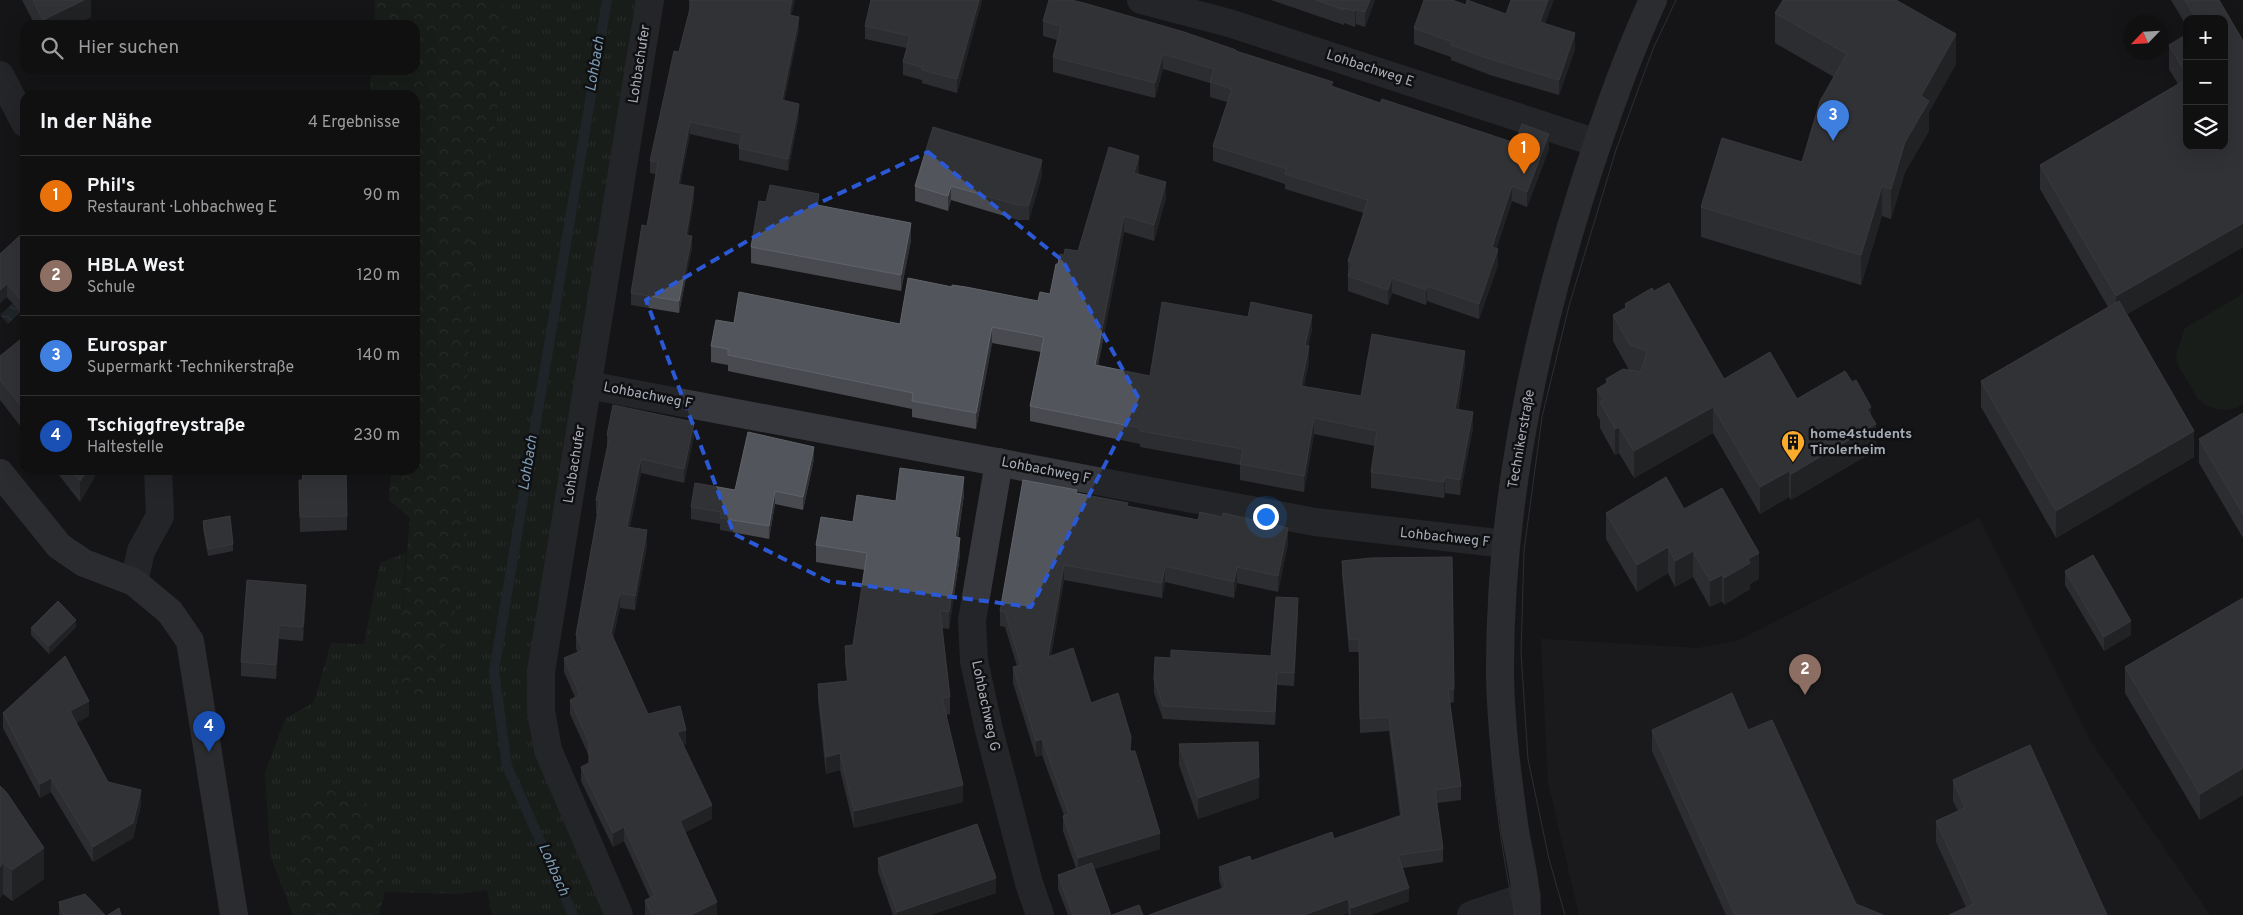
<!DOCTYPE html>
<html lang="de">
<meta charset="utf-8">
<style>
:root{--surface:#101011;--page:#19191a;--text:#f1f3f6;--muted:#9c9d9f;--line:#303031;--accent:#0b8043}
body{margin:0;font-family:Overpass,sans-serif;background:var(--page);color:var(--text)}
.controls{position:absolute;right:15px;top:15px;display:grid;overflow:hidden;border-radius:10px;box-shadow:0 5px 20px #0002}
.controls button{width:45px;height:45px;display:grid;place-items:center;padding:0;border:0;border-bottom:1px solid var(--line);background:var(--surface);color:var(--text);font:25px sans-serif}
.compass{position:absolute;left:2123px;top:15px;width:45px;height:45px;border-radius:50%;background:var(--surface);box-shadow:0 5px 20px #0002;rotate:245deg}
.you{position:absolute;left:1265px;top:516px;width:18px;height:18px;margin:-12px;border:4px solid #fff;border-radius:50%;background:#1a73e8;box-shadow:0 0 0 8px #1a73e833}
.badge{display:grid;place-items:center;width:32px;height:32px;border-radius:50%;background:var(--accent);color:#fff;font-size:16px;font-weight:700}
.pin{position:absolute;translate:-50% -41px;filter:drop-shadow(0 1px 2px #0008)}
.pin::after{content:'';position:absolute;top:26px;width:18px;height:15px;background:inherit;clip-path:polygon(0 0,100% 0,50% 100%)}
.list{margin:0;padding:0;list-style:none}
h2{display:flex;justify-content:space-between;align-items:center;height:65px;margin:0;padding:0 20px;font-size:21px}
h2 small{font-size:16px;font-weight:400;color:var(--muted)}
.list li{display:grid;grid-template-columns:32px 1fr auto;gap:15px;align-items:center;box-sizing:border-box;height:80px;padding:0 20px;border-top:1px solid var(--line)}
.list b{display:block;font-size:19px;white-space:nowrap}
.list p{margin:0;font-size:16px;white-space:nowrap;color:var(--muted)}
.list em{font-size:16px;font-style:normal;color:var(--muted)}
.icon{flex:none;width:28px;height:28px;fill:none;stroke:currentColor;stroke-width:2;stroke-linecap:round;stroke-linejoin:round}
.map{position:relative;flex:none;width:2243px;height:915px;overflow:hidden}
.search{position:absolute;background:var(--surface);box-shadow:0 5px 20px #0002;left:20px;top:20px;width:400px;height:55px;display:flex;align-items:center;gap:12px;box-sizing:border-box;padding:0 18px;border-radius:15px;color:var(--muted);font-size:19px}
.panel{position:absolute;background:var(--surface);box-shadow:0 5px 20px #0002;left:20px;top:90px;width:400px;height:385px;border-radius:15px}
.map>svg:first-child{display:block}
</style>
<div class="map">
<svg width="2243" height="915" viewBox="0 0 2243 915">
<defs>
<pattern id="grass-tufts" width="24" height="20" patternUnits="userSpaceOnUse" patternTransform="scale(1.25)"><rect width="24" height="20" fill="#1d261e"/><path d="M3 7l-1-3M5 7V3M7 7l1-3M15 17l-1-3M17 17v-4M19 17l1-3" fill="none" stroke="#3b433d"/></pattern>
<pattern id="forest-crowns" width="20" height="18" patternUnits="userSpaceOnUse" patternTransform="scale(1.25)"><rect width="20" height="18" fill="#1d261e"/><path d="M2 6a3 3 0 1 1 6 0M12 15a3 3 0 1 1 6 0" fill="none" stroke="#3b433d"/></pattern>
<pattern id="water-waves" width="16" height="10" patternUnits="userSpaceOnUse" patternTransform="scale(1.25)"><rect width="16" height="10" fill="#2b353c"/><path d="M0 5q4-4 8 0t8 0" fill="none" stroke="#475056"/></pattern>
</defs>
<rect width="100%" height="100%" fill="#151517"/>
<!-- built -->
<path fill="#212125" d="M1979 518 2091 742 2210 915H1579L1548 782 1541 639 1698 648 1737 641Z"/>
<!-- grass -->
<path fill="url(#grass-tufts)" d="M502 0H650L541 711 619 915H492L487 890 457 894 385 892 372 806 299 808 296 915H293L270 855 265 773 285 719 314 702 331 643 364 644 380 563 406 553 396 700H430L459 596 467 543 465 425 475 218 494 133 507 28Z"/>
<!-- forest -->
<g fill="url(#forest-crowns)">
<path d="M375 0H502L507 28 494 133 475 218 465 425 467 543 459 596 430 700H395L410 518 389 500 391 470H415V95H369L372 70H415V25H374Z"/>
<path d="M318 785 372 806 385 892 379 915H296L299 807Z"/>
</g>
<!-- green -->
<path fill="#1d261e" d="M2243 294V404L2236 408 2226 410 2216 409 2206 405 2198 399 2178 365 2176 355 2185 328Z"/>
<!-- water -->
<path fill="url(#water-waves)" d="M25 292V308L8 324 0 315Z"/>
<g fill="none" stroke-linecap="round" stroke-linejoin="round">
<!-- stream -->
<path stroke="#2b353c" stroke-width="10" d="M573 915 507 766 494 671 607 0"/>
<!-- street -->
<g stroke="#36383d" stroke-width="28">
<path d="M1141 0 1229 23 1597 143"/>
<path d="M0 75 25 123"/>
<path d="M588 385 1315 522 1506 544"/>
<path d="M999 462 972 620 974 661 989 730 1029 883 1040 915"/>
<path d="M134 582 141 551 160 516 158 470"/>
<path d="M619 915 548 750 541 711V672L650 0"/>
<path d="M1471 915 1527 896"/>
</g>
<!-- secondary -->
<g stroke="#44474d" stroke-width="28">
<path d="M0 473 59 546 84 563 134 582 170 612 190 641 234 915"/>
<path d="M1527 915C1527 887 1520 859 1515 831 1508 780 1501 728 1500 676 1499 513 1532 350 1581 194 1602 128 1624 63 1653 0"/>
</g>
<!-- tram -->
<g stroke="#494c52" stroke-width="1">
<path d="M1515 915C1489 794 1481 667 1493 544 1503 435 1531 327 1562 222 1585 147 1609 70 1643 0"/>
<path d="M1565 915 1549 859 1528 759 1521 652 1524 551 1542 417 1569 306 1616 150 1653 49 1676 0"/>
</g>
</g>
<!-- wall -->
<g fill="#484a50">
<path d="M22 0H91V17L75 25H35Z"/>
<path d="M689 0 791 15 799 29 784 101 799 116 788 171 739 160V145L690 134 680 185 694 199 688 235 692 248 679 313 631 305V293L647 226 656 174 650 173V161L689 12Z"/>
<path d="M982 0 957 93 922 83V80L903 75V62L907 48 865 39V26Z"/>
<path d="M1271 0H1375L1365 27 1356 24 1355 27 1344 23V25Z"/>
<path d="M2171 0H2219L2243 41V247L2127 314 2194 431V457L2056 538 1981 407V381L2108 307 2040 189V165L2178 84 2169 69V45L2187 34V146H2224V19H2187V27Z"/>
<path d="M1466 5 1545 24 1575 49 1559 95 1490 75 1451 60V57L1414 44V28Z"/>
<path d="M1775 13 1956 64 1929 112V131L1905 172 1891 219 1882 216 1861 285 1701 237V207L1802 162 1834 77 1775 43Z"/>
<path d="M1043 21 1236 52 1380 103 1515 143 1549 149 1527 207 1512 201 1496 249 1498 265 1479 319 1427 301 1426 305 1392 293 1388 305 1348 291V261L1364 213 1285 189V184L1213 161V146L1227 102 1210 97V83L1163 69 1155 98 1053 72V57L1057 40 1043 36Z"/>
<path d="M1139 172 1138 174 1166 198 1154 241 1124 232 1098 365 1150 376 1312 330 1308 346 1309 362 1304 386 1361 396 1465 366 1458 410 1473 428 1460 495 1445 493 1444 498 1371 488V472L1375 446 1314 434 1304 492 1240 480V465L1140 447V444L1030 421V406L1041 352 992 343 976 429 912 417V409L728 371V365L711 362V346L734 323 900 324 952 287 1038 301 1050 294 1058 264 1064 255 1078 251Z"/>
<path d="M1042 175 1029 220H1018L951 200 948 211 915 201V186Z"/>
<path d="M766 202 819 206 911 240 901 291 751 263V247Z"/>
<path d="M25 231V318L7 297 0 303V254Z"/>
<path d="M1625 304 1724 379 1797 399 1871 415 1876 450 1791 500 1789 497 1760 514 1713 433 1634 478 1619 453 1615 455 1600 428V420L1597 415V389L1606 383V379L1629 370 1613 341V315L1625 308Z"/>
<path d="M25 336V432L0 400V356Z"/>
<path d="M2243 413V538L2199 463V439Z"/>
<path d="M607 435 694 436 684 483 641 473 630 527 647 545 635 610 620 608 613 638 648 714 686 744 683 745 712 819 685 832 717 915H645V900L650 898 624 841 613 847 581 781V767L589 763V756L570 714V700L575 697 564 672V658L578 652 576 649V635L597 514H596V500L607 449Z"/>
<path d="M814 459 803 510 775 504 769 539 720 530V524L691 519V507Z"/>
<path d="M55 470H96L94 478 80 502Z"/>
<path d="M302 470 347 516V530L300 532 299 480H302Z"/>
<path d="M1077 493 1128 506 1288 544 1278 592 1237 583 1234 598 1165 582 1162 598 1064 580 1051 656 1131 751 1160 849 1094 869 1111 915H1068L1058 889V875L1076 868 1063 831V816L1064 815 1042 755 1036 757 1013 683V667L1017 666 1005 627 1000 626V611Z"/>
<path d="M964 494 958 538 960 555 949 629 942 628 950 697V714L946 715 963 802 854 828 840 770 826 774 818 701V684L847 681 845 663V646L853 645 865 570 816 562V545L853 522 896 501Z"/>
<path d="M1684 509 1759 579 1750 584V589L1724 605 1722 601 1710 607 1693 577 1675 587 1668 573 1637 592 1606 539V513Z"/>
<path d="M203 521 233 544V551L208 556 203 529Z"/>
<path d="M1452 557 1454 702 1450 703 1461 786V800L1437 803 1443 849V862L1403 868 1409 901 1370 915H1349L1348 913 1341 915H1149L1222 889 1219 880V867L1251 861 1334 839 1400 816 1389 731 1360 733 1359 652H1349L1342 574V561Z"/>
<path d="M2065 571 2131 635 2104 651 2065 585Z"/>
<path d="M247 580 306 599 303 641 279 639 276 679 241 676V662Z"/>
<path d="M2243 598V795L2200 820 2125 693V667Z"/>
<path d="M1298 611 1294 686 1277 685 1275 725 1163 719 1154 693V679L1271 656Z"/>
<path d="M76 627 49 654 31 635V628Z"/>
<path d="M3 713 89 716 76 723 108 782 141 805 133 838 93 862 51 792 40 798 3 728Z"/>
<path d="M1652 730H1748L1856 904 1883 915H1726L1652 751Z"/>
<path d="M1179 744 1259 798 1198 819 1179 765Z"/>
<path d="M1953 780 2107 915 1966 907 1936 842V821L1958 811 1953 801Z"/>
<path d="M0 786 44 879 12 901 3 894 0 898Z"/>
<path d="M878 858 996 893 930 915H893L878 872Z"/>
<path d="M59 902 105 915H59Z"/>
</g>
<!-- shaded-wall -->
<g fill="#2f3134">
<path d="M84 0H91V17L75 25H43V20Z"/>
<path d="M792 0H795L789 27V15Z"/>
<path d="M979 0H982L957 93V79Z"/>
<path d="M1370 0H1375L1365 27V12Z"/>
<path d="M1548 0H1554L1540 37V22Z"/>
<path d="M1356 9V24L1355 27V11Z"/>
<path d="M799 17V29L782 112V100Z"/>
<path d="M1575 33V49L1559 95V80Z"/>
<path d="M1956 34V64L1929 112V131L1905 172 1891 219V189L1905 142 1921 96Z"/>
<path d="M1163 54V69L1155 98V83Z"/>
<path d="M799 104V116L788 171V159Z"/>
<path d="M690 122V134L678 196V184Z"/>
<path d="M1549 134V149L1527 207V192Z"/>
<path d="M1139 156V172L1134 188V173Z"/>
<path d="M1042 160V175L1029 220V205Z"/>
<path d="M1166 182V198L1154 241V225Z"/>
<path d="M951 186V200L948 211V196Z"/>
<path d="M1512 186V201L1492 263V247Z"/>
<path d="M1882 186V216L1861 285V255Z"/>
<path d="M694 187V199L686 247V235Z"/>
<path d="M819 194V210L817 205Z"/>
<path d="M1124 216V232L1095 380V365Z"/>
<path d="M911 223V240L901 291V275Z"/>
<path d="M2243 223V247L2116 321V296Z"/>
<path d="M692 236V248L679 313V301Z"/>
<path d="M1498 249V265L1479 319V304Z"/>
<path d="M1392 278V293L1388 305V290Z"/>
<path d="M7 284V297L0 303V290Z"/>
<path d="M1427 286V301L1426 305V290Z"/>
<path d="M1312 315V330L1305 361V345Z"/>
<path d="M992 327V343L976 429V413Z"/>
<path d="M1309 346V362L1301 402V386Z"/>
<path d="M1465 351V366L1455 425V409Z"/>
<path d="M1713 407V433L1634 478V451Z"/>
<path d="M1871 407V427L1876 424V450L1791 500V474L1867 409Z"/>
<path d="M1473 412V428L1460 495V480Z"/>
<path d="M1314 418V434L1304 492V476Z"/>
<path d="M694 422V436L684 483V469Z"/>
<path d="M1619 427V453L1615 455V429Z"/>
<path d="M2194 431V457L2056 538V511Z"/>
<path d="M814 447V459L803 510V497Z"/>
<path d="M641 459V473L627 541V527Z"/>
<path d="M87 470H96L94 478 80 502V481Z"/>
<path d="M1789 471V497L1760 514V487Z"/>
<path d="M964 477V494L955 555V537Z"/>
<path d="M1445 477V493L1444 498V482Z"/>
<path d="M775 491V504L769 539V526Z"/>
<path d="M1288 528V544L1278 592V576Z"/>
<path d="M647 530V545L635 610V596Z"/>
<path d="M960 538V555L949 629V612Z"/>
<path d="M1668 547V573L1637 592V565Z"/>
<path d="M1693 551V577L1675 587V561Z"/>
<path d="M1759 553V579L1750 584V589L1724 605V578L1748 559Z"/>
<path d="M1064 565V580L1048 672V657Z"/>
<path d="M1165 566V582L1162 598V583Z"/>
<path d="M1237 567V583L1234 598V582Z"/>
<path d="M1722 575V601L1710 607V581Z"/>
<path d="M306 585V599L303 641V627Z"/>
<path d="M620 593V608L611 647V633Z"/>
<path d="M1298 598V611L1294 686V673Z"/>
<path d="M76 620V627L49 654V646Z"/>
<path d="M2131 621V635L2104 651V637Z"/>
<path d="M279 625V639L276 679V665Z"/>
<path d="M1277 672V685L1275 725V712Z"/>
<path d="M89 701V716L70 726V711Z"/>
<path d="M686 730V744L677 746V732Z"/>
<path d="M1042 739V755L1036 757V741Z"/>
<path d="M840 753V770L826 774V757Z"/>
<path d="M2243 768V795L2200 820V794Z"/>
<path d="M1259 777V798L1198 819V798Z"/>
<path d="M51 778V792L40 798V784Z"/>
<path d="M963 785V802L854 828V811Z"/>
<path d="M141 790V805L133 838 93 862V847Z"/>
<path d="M712 805V819L680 835V821Z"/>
<path d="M624 827V841L613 847V833Z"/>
<path d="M1160 833V849L1078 874V858Z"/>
<path d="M44 848V879L12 901V870Z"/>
<path d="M3 863V894L0 898V867Z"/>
<path d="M996 878V893L930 915H897V912Z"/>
<path d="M1409 888V901L1370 915H1351V908Z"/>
<path d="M1348 899V913L1341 915H1304Z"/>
<path d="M717 902V915H691V914Z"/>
</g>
<!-- building -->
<g fill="#52555b" stroke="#60636a">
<path d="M33 0H84L43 20Z"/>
<path d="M689 0H792L789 15 799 17 782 100 799 104 788 159 739 148 742 133 690 122 678 184 694 187 686 235 692 236 679 301 631 293 642 225 647 226 658 162 650 161 674 51 679 52 692 1Z"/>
<path d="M871 0H979L957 79 922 70V67L903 62 910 36 865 26Z"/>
<path d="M1049 0H1071L1084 3 1184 32 1236 50V51L1333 82 1331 86 1380 103 1382 99 1515 143 1522 124 1549 134 1527 192 1512 186 1492 247 1498 249 1479 304 1427 286 1426 290 1392 278 1388 290 1348 276 1353 263 1348 261 1368 200 1285 174 1287 169 1213 146 1232 89 1210 82 1214 69 1163 54 1155 83 1053 57 1061 26 1043 21Z"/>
<path d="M1316 0H1370L1365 12 1356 9 1355 11 1344 8V10Z"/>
<path d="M1424 0H1452L1466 5 1467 0 1506 14 1511 0H1548L1540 22 1575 33 1559 80 1490 59 1451 45 1452 42 1414 28Z"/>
<path d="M1783 0H1896L1956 34 1921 96 1929 101 1905 142 1891 189 1882 186 1861 255 1701 207 1722 138 1802 162 1820 101 1847 54 1775 13Z"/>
<path d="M2185 0H2219L2243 41V223L2116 296 2040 165 2187 79V146H2224V19H2196Z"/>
<path d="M2187 34V75L2169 45Z"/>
<path d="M933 127 1042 160 1029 205H1018L951 186 948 196 915 186Z"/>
<path d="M1109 147 1139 156 1134 173 1166 182 1154 225 1124 216 1095 365 1150 376 1162 302 1248 317 1251 302 1312 315 1305 345 1309 346 1301 386 1361 396 1372 334 1465 351 1455 409 1473 412 1460 480 1445 477 1444 482 1371 472 1377 431 1314 418 1304 476 1240 464 1243 449 1140 431V428L1030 406 1044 337 992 327 976 413 912 401 913 393 728 355V349L711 346 716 320 734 323 739 292 900 324 908 278 952 287V285L966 287 1038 301 1040 292 1050 294 1056 264H1058L1060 254 1064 255 1065 249 1078 251Z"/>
<path d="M770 185 819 194 817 205 911 223 901 275 751 247 759 201 766 202Z"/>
<path d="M25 231V305L7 284 0 290V254Z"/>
<path d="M1669 283 1724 379 1770 352 1797 399 1845 371 1852 382 1856 380 1871 407 1867 409 1876 424 1791 474 1789 471 1760 487 1713 407 1634 451 1619 427 1615 429 1600 402 1604 400 1597 389 1608 382 1606 379 1623 369 1641 372 1647 351 1630 345 1613 315 1627 307 1625 304 1652 288 1654 291Z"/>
<path d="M2119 301 2194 431 2056 511 1981 381Z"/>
<path d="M25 336V411L0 380V356Z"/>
<path d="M613 405 694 422 684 469 641 459 627 527 647 530 635 596 620 593 611 633 648 714 680 706 686 730 677 732 712 805 680 821 717 902 691 915H652L645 900 655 896 624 827 613 833 581 767 589 763V742L570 700 580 695 564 658 583 650 576 635 600 501 596 500 610 435H607Z"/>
<path d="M2243 413V514L2199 439Z"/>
<path d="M748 432 814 447 803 497 775 491 769 526 720 518 721 512 691 507 695 483 735 490Z"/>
<path d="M900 468 964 477 955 537 960 538 949 612 940 610 950 697 942 698 963 785 854 811 840 753 826 757 818 684 848 681 845 646 853 645 867 553 816 545 821 517 853 522 857 495 896 501Z"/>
<path d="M71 470H87L80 481Z"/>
<path d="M302 470H346L347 516 300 517 299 480H303Z"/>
<path d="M1666 477 1684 509 1722 488 1759 553 1748 559 1750 563 1724 578 1722 575 1710 581 1693 551 1675 561 1668 547 1637 565 1606 513Z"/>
<path d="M1023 480 1077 490 1076 493 1128 503 1127 506 1198 520 1200 512 1222 517 1223 513 1288 528 1278 576 1237 567 1234 582 1165 566 1162 583 1064 565 1048 657 1073 648 1091 703 1118 693 1131 737 1130 751H1135L1160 833 1078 858 1063 816 1069 814 1042 739 1036 741 1013 667 1021 665 1005 612 1000 611Z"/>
<path d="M230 516 233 544 208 549 203 521Z"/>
<path d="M2093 555 2131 621 2104 637 2065 571Z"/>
<path d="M1452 557 1454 689H1448L1461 786 1435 790 1443 849 1398 855 1409 888 1351 908 1348 899 1304 915H1149L1226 887 1219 867 1250 856 1251 861 1332 832 1334 839 1402 815 1389 717 1360 719 1359 639H1349L1342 561 1371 558Z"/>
<path d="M247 580 306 585 303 627 279 625 276 665 241 662Z"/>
<path d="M1276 597 1298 598 1294 673 1277 672 1275 712 1163 706 1154 679 1155 657 1171 658V650L1271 656Z"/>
<path d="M2243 598V768L2200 794 2125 667Z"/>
<path d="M58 601 76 620 49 646 31 628Z"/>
<path d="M65 656 89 701 70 711 108 782 141 790 133 823 93 847 51 778 40 784 3 713Z"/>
<path d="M1732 693 1748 730 1772 720 1856 904 1883 915H1735L1652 730Z"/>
<path d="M1258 742 1259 777 1198 798 1179 744Z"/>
<path d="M2030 745 2107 915H1949L1974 904 1936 821 1965 808 1953 780Z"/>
<path d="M0 786 7 793 44 848 12 870 3 863 0 867Z"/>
<path d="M977 824 996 878 897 912 878 858Z"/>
<path d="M1092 863 1111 915H1073L1058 875Z"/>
<path d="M85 894 105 915H63L59 902Z"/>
<path d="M1139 905 1143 915H1112Z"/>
<path d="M119 908 121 915H108Z"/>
</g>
<!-- marked area -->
<path d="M0 0H2243V915H0ZM928 152 1063 261 1139 399 1031 607 828 581 734 534 646 300 785 219Z" fill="#151517" fill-opacity=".55" fill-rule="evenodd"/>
<path fill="none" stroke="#2b58d5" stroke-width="4" stroke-dasharray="10 6" stroke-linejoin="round" d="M928 152 1063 261 1139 399 1031 607 828 581 734 534 646 300 785 219Z"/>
<!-- icons -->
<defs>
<g id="building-pin" transform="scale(1.25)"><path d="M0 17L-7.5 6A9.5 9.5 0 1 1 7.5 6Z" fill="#faab2b" stroke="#101012"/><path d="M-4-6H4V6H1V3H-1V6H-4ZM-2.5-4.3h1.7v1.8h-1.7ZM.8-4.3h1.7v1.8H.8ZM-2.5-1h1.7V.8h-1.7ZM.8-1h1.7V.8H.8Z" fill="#111"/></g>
</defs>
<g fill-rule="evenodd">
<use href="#building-pin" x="1793" y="442"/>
</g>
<g text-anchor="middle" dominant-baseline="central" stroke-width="5" stroke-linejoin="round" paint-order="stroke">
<!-- street labels -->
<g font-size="14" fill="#a7adb8" stroke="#101012">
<text transform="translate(640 64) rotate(-81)">Lohbachufer</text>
<text transform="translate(1370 69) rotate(18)">Lohbachweg E</text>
<text transform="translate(648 396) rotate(11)">Lohbachweg F</text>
<text transform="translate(1522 439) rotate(-80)">Technikerstraße</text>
<text transform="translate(575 464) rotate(-81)">Lohbachufer</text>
<text transform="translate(1046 471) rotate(11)">Lohbachweg F</text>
<text transform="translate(1445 538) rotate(6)">Lohbachweg F</text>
<text transform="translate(985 706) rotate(78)">Lohbachweg G</text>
</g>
<!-- poi labels -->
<g font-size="14" font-weight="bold" fill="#a7adb8" stroke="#101012" text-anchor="start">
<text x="1810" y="434">home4students<tspan x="1810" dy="16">Tirolerheim</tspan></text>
</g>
<!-- water labels -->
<g font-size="15" font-style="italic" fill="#7c9db5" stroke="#101012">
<text transform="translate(596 64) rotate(-81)">Lohbach</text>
<text transform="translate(529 463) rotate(-81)">Lohbach</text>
<text transform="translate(553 870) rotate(66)">Lohbach</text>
</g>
</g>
</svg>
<div class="controls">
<button>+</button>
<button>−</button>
<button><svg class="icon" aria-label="layers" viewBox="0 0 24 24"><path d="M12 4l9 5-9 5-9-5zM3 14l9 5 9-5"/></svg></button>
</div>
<svg class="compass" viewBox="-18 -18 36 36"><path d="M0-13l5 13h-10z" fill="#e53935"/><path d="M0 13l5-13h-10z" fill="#9c9d9f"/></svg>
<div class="you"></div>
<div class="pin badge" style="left:1524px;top:174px;background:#e8710a">1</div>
<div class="pin badge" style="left:1805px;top:695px;background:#8d6e63">2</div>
<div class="pin badge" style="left:1833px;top:141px;background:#3f7fe0">3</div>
<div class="pin badge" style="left:209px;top:752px;background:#1a4fb4">4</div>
<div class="search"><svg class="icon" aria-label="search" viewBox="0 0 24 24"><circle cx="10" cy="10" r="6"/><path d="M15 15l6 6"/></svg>Hier suchen</div>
<section class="panel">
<h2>In der Nähe<small>4 Ergebnisse</small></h2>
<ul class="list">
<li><span class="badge" style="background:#e8710a">1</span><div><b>Phil's</b><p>Restaurant · Lohbachweg E</p></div><em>90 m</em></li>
<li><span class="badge" style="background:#8d6e63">2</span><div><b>HBLA West</b><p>Schule</p></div><em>120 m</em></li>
<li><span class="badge" style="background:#3f7fe0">3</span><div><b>Eurospar</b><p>Supermarkt · Technikerstraße</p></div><em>140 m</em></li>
<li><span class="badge" style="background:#1a4fb4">4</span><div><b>Tschiggfreystraße</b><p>Haltestelle</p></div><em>230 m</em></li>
</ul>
</section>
</div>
